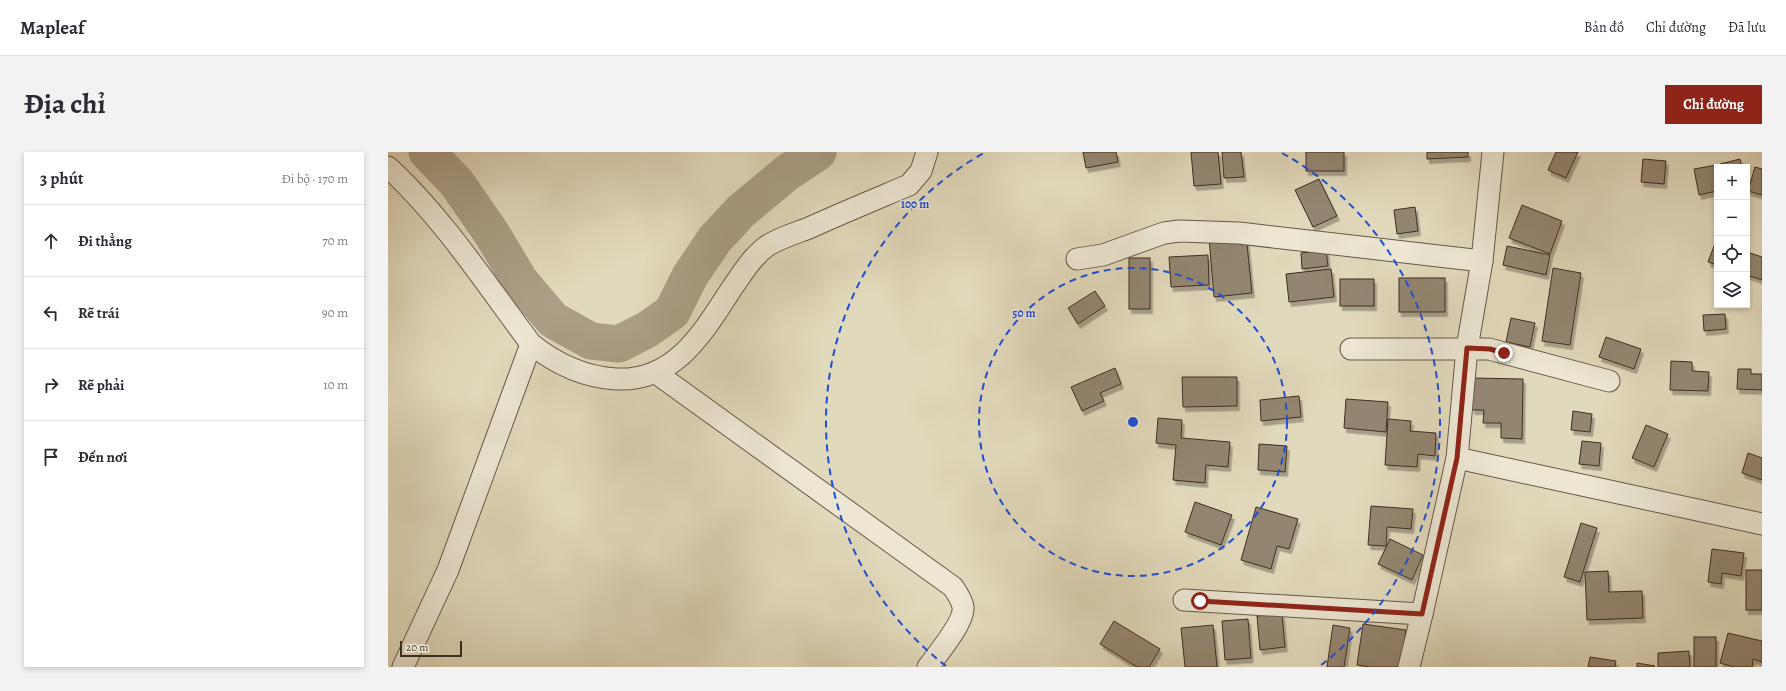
<!DOCTYPE html>
<html lang="vi">
<meta charset="utf-8">
<style>
:root{--surface:#fff;--page:#f2f2f3;--text:#2b2b33;--muted:#7c7c81;--line:#e1e1e2;--accent:#8f2418}
body{margin:0;font-family:Alegreya,serif;background:var(--page);color:var(--text)}
.controls{position:absolute;right:12px;top:12px;display:grid;overflow:hidden;border-radius:0px;box-shadow:0 2px 6px #0003}
.controls button{width:36px;height:36px;display:grid;place-items:center;padding:0;border:0;border-bottom:1px solid var(--line);background:var(--surface);color:var(--text);font:20px sans-serif}
.scale{position:absolute;left:12px;bottom:10px;width:62px;box-sizing:border-box;padding-left:4px;border:2px solid #3e2d20;border-top:0;font-size:11px;line-height:14px;white-space:nowrap;color:#3e2d20;-webkit-text-stroke:3px #ece6d3;paint-order:stroke}
.stop{position:absolute;width:12px;height:12px;margin:-9px;border:3px solid #8f2418;border-radius:50%;background:#fff}
.stop.end{background:#8f2418;border-color:#fff;box-shadow:0 1px 4px #0008}
.list{margin:0;padding:0;list-style:none}
h2{display:flex;justify-content:space-between;align-items:center;height:52px;margin:0;padding:0 16px;font-size:17px}
h2 small{font-size:13px;font-weight:400;color:var(--muted)}
.list li{display:grid;grid-template-columns:26px 1fr auto;gap:12px;align-items:center;box-sizing:border-box;height:72px;padding:0 16px;border-top:1px solid var(--line)}
.list b{display:block;font-size:15px;white-space:nowrap}
.list em{font-size:13px;font-style:normal;color:var(--muted)}
.icon{flex:none;width:22px;height:22px;fill:none;stroke:currentColor;stroke-width:2;stroke-linecap:round;stroke-linejoin:round}
.map{position:relative;flex:none;width:1374px;height:515px;overflow:hidden;border-radius:0px}
header{display:flex;align-items:center;gap:24px;box-sizing:border-box;height:56px;padding:0 20px;background:var(--surface);border-bottom:1px solid var(--line)}
header strong{font-size:19px}
nav{display:flex;gap:22px;margin-inline-start:auto;font-size:14px}
.intro{display:flex;align-items:center;justify-content:space-between;box-sizing:border-box;height:96px;padding:0 24px}
h1{margin:0;font-size:28px}
.button{padding:10px 18px;border-radius:0px;background:var(--accent);color:#fff;font-size:14px;font-weight:700}
main{display:flex;gap:24px;padding:0 24px}
aside{flex:1;background:var(--surface);border-radius:0px;box-shadow:0 2px 6px #0003}
.map>svg:first-child{display:block}
</style>
<header>
<strong>Mapleaf</strong>
<nav><a>Bản đồ</a><a>Chỉ đường</a><a>Đã lưu</a></nav>
</header>
<div class="intro"><h1>Địa chỉ</h1><a class="button">Chỉ đường</a></div>
<main>
<aside>
<h2>3 phút<small>Đi bộ · 170 m</small></h2>
<ul class="list">
<li><svg class="icon" aria-label="ahead" viewBox="0 0 24 24"><path d="M12 20V5M6 11l6-6 6 6"/></svg><div><b>Đi thẳng</b></div><em>70 m</em></li>
<li><svg class="icon" aria-label="left" viewBox="0 0 24 24"><path d="M17 20v-9H6M10 6l-5 5 5 5"/></svg><div><b>Rẽ trái</b></div><em>90 m</em></li>
<li><svg class="icon" aria-label="right" viewBox="0 0 24 24"><path d="M7 20v-9h11M14 6l5 5-5 5"/></svg><div><b>Rẽ phải</b></div><em>10 m</em></li>
<li><svg class="icon" aria-label="arrive" viewBox="0 0 24 24"><path d="M6 21V4h12l-3 4 3 4H6"/></svg><div><b>Đến nơi</b></div></li>
</ul>
</aside>
<div class="map">
<svg width="1374" height="515" viewBox="0 0 1374 515">
<defs>
<filter id="shadow"><feDropShadow dx="2.5" dy="4.5" stdDeviation="0" flood-color="#0004"/></filter>
</defs>
<rect width="100%" height="100%" fill="#e1d9bb"/>
<filter id="stains"><feTurbulence type="fractalNoise" baseFrequency=".005" numOctaves="4"/><feColorMatrix values="0 0 0 0 .2 0 0 0 0 .09 0 0 0 0 .02 0 0 0 .5 -.17"/></filter>
<radialGradient id="worn" r=".72"><stop offset=".6" stop-color="#630" stop-opacity="0"/><stop offset="1" stop-color="#630" stop-opacity=".3"/></radialGradient>
<g fill="none" stroke-linecap="round" stroke-linejoin="round">
<!-- river -->
<path stroke="#aa9f86" stroke-width="37" d="M39 0 68 30 104 82 132 129 165 168 203 189 231 192 260 177 284 160 302 124 327 87 353 59 400 20 430 0"/>
</g>
<!-- building -->
<g fill="#938671" stroke="#3e2d20" filter="url(#shadow)">
<path d="M695 0H728L730 10 698 16Z"/>
<path d="M803 0H830L833 32 806 34Z"/>
<path d="M834 0H853L856 25 836 26Z"/>
<rect x="918" y="0" width="38" height="19"/>
<path d="M1039 0H1080V5L1039 7Z"/>
<path d="M1168 0H1190L1178 26 1160 18Z"/>
<path d="M1255 7 1278 9 1276 32 1253 30Z"/>
<path d="M1352 7 1354 15H1333L1332 12Z"/>
<path d="M1329 13V39L1311 43 1306 17Z"/>
<path d="M1367 15 1374 17V43L1360 39Z"/>
<path d="M931 27 949 64 925 75 907 38Z"/>
<path d="M1134 53 1174 69 1162 102 1121 86Z"/>
<path d="M1027 55 1030 79 1009 82 1006 58Z"/>
<path d="M858 82 864 141 826 145 821 86Z"/>
<path d="M1328 89H1329V113L1320 110Z"/>
<path d="M1119 94 1162 103 1158 123 1115 113Z"/>
<path d="M938 98 940 114 914 117 913 101Z"/>
<path d="M1359 100 1374 105V128L1359 123Z"/>
<path d="M820 103 821 133 783 135 781 105Z"/>
<rect x="741" y="106" width="21" height="51"/>
<path d="M1165 116 1193 121 1182 193 1154 189Z"/>
<path d="M943 117 946 145 901 150 898 122Z"/>
<rect x="1011" y="126" width="46" height="34"/>
<rect x="952" y="127" width="34" height="27"/>
<path d="M707 139 717 154 690 172 680 156Z"/>
<path d="M1337 162 1338 177 1316 179 1315 163Z"/>
<path d="M1123 166 1147 171 1142 195 1118 190Z"/>
<path d="M1218 185 1253 197 1246 217 1211 205Z"/>
<path d="M1283 209 1304 210V219L1321 220 1320 239 1282 238Z"/>
<path d="M727 216 733 232 712 241 716 249 694 259 683 235Z"/>
<path d="M1350 217H1363V222H1374V238L1349 237Z"/>
<path d="M794 225H849V254L795 255Z"/>
<path d="M1085 226 1135 227 1134 287 1113 286V271H1095L1096 258H1084Z"/>
<path d="M911 244 913 265 873 269 872 248Z"/>
<path d="M958 247 1000 250 998 280 956 276Z"/>
<path d="M1185 259 1204 262 1202 280 1183 278Z"/>
<path d="M770 266 794 268 793 286 842 290 840 315 818 313 817 331 785 328 788 293 768 291Z"/>
<path d="M1000 267 1023 269 1022 279 1048 281 1047 304 1030 302 1029 315 997 313Z"/>
<path d="M1258 273 1280 282 1266 315 1244 306Z"/>
<path d="M1194 289 1213 291 1211 314 1191 312Z"/>
<path d="M871 292 899 294 897 320 870 318Z"/>
<path d="M1360 301 1374 306V328L1354 321Z"/>
<path d="M807 350 844 363 833 393 797 380Z"/>
<path d="M983 354 1025 357 1023 377 999 375 998 394 980 393Z"/>
<path d="M868 355 910 367 901 397 889 394 883 417 853 408Z"/>
<path d="M1193 371 1209 376 1192 430 1176 425Z"/>
<path d="M1002 387 1035 403 1024 428 990 412Z"/>
<path d="M1324 397 1356 401 1353 424 1334 421 1333 432 1320 430Z"/>
<rect x="1358" y="418" width="16" height="40"/>
<path d="M1220 419 1221 440 1254 439 1255 466 1199 468 1197 420Z"/>
<path d="M894 462 897 495 872 498 869 464Z"/>
<path d="M860 467 863 506 837 508 834 469Z"/>
<path d="M726 469 772 497 761 515H749L712 492Z"/>
<path d="M975 472 1018 478 1013 515H982L969 513Z"/>
<path d="M825 473 829 515H797L793 476Z"/>
<path d="M945 473 962 476 956 515H939Z"/>
<path d="M1340 481 1374 489V510L1365 507 1364 515H1346L1332 511Z"/>
<rect x="1306" y="485" width="22" height="30"/>
<path d="M1301 499 1302 515H1270V501Z"/>
<path d="M1202 505 1228 509 1227 515H1200Z"/>
<path d="M1249 511 1267 514 1266 515H1249Z"/>
</g>
<g fill="none" stroke-linecap="round" stroke-linejoin="round">
<!-- minor casing -->
<g stroke="#675847" stroke-width="23">
<g id="minor">
<path d="M0 15C56 67 98 132 143 192 168 212 195 225 228 227 289 230 317 177 346 133 356 119 365 104 379 94 391 86 408 81 421 76 454 61 488 47 521 33L533 19 539 0"/>
<path d="M689 107 715 103 776 81 791 79 851 81 1094 109"/>
<path d="M963 197H1101L1221 229"/>
<path d="M268 221 565 435C569 441 574 448 575 455 577 469 549 503 540 515"/>
<path d="M1069 306 1374 372"/>
<path d="M796 448 1034 462"/>
<path d="M15 515 60 418 143 192"/>
<path d="M1021 515 1034 462 1069 306 1079 196 1094 109 1105 0"/>
</g>
</g>
<!-- minor -->
<use href="#minor" stroke="#ece6d3" stroke-width="21"/>
</g>
<g fill="none" stroke-linecap="round" stroke-linejoin="round">
<!-- route -->
<path stroke="#8f2418" stroke-width="5" d="M812 449 1034 462 1069 306 1079 196 1102 197 1116 201"/>
</g>
<!-- distance rings -->
<g fill="none" stroke="#1d4ed8" stroke-width="2" stroke-dasharray="7 5">
<circle cx="745" cy="270" r="154"/>
<path d="M558 514A308 308 0 0 1 596 1M894 1A308 308 0 0 1 932 514"/>
</g>
<circle cx="745" cy="270" r="6" fill="#1d4ed8" stroke="#ece6d3" stroke-width="2"/>
<g font-size="12" text-anchor="middle" font-weight="bold" fill="#1d4ed8" stroke="#ece6d3" stroke-width="3" stroke-linejoin="round" paint-order="stroke">
<text x="527" y="56">100 m</text>
<text x="636" y="165">50 m</text>
</g>
<rect width="100%" height="100%" filter="url(#stains)"/>
<rect width="100%" height="100%" fill="url(#worn)"/>
</svg>
<div class="controls">
<button>+</button>
<button>−</button>
<button><svg class="icon" aria-label="locate" viewBox="0 0 24 24"><circle cx="12" cy="12" r="6"/><path d="M12 2v4M12 18v4M2 12h4M18 12h4"/></svg></button>
<button><svg class="icon" aria-label="layers" viewBox="0 0 24 24"><path d="M12 4l9 5-9 5-9-5zM3 14l9 5 9-5"/></svg></button>
</div>
<div class="scale">20 m</div>
<div class="stop" style="left:812px;top:449px"></div>
<div class="stop end" style="left:1116px;top:201px"></div>
</div>
</main>
